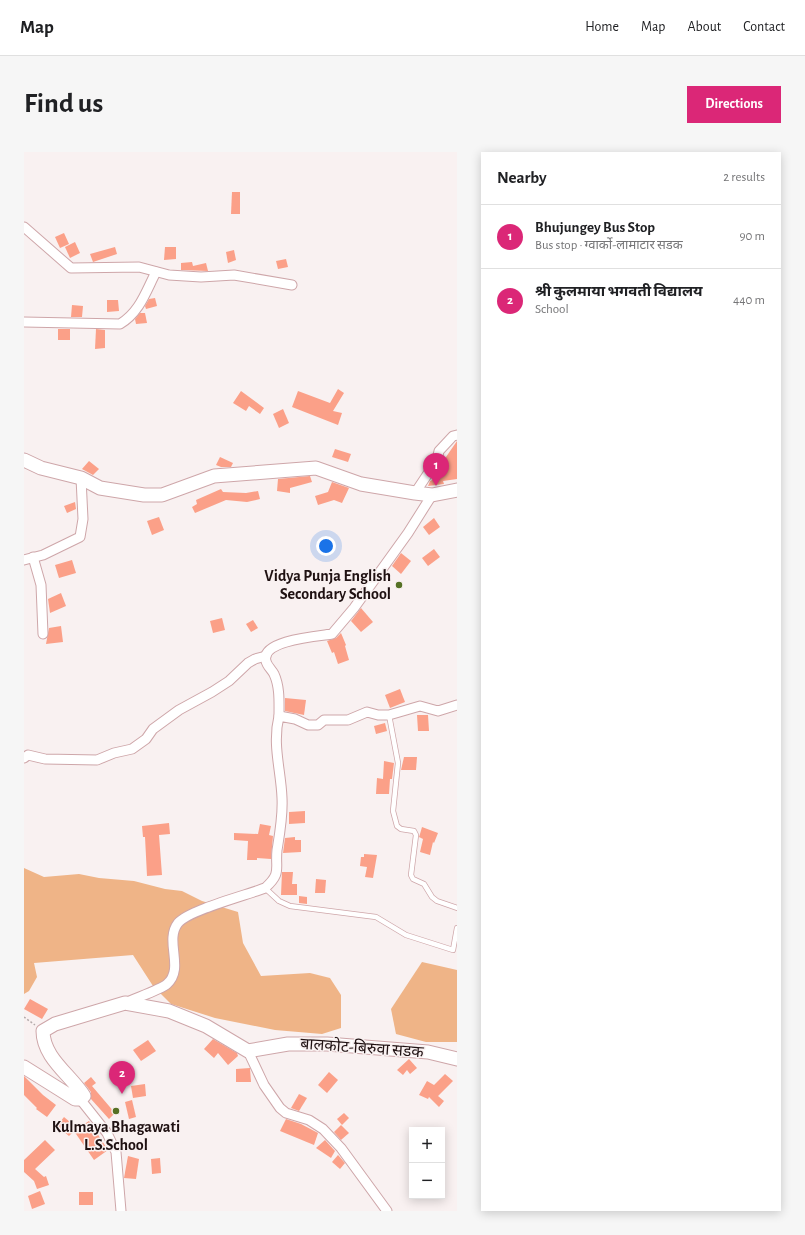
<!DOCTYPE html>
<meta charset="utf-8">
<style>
:root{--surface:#fff;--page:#f6f6f6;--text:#202124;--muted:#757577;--line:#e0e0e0;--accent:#db2777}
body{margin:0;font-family:"Alegreya Sans","Noto Sans Devanagari",sans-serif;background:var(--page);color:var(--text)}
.controls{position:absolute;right:12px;bottom:12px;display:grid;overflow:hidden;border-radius:0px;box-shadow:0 2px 10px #0003}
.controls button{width:36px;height:36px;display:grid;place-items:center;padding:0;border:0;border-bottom:1px solid var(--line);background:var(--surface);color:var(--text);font:20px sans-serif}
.you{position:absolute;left:302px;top:394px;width:14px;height:14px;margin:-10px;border:3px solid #fff;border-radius:50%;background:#1a73e8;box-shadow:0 0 0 6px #1a73e833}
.badge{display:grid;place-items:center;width:26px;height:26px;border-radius:50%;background:var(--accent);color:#fff;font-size:13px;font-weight:700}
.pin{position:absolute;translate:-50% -33px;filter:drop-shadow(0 1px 2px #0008)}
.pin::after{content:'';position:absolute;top:21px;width:14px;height:12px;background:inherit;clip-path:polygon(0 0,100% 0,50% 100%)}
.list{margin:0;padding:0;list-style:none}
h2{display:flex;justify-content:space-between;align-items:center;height:52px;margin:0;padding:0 16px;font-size:17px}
h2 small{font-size:13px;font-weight:400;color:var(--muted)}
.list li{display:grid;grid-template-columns:26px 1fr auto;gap:12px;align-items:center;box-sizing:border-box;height:64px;padding:0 16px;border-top:1px solid var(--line)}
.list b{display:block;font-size:15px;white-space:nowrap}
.list p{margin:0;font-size:13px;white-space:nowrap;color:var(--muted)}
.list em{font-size:13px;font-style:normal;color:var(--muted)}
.map{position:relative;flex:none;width:433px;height:1059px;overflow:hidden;border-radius:0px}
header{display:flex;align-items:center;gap:24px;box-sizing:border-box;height:56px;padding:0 20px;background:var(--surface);border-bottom:1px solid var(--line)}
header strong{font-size:19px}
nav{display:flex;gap:22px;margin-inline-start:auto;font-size:14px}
.intro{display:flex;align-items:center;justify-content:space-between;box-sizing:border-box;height:96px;padding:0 24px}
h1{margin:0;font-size:28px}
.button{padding:10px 18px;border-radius:0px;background:var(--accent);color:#fff;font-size:14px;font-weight:700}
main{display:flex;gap:24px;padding:0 24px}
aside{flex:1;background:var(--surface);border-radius:0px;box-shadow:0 2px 10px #0003}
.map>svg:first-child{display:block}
</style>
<header>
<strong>Map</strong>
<nav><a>Home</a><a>Map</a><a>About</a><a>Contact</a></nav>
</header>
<div class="intro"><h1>Find us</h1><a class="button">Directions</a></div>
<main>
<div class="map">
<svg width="433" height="1059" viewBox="0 0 433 1059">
<rect width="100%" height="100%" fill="#f9f1f1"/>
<!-- green -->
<g fill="#efb487">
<path d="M0 716 20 725 55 722 75 726 110 729 141 737 158 739 178 749 214 760 219 791 237 824 286 821 306 826 317 843V876L298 882 251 878 191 866 147 852 129 834 109 803 10 811 13 825 5 839 0 842Z"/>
<path d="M398 810 433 818V890H402L372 882 367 857Z"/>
</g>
<!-- building -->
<g fill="#fba088">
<path d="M208 40H216V62H207Z"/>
<path d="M40 81 45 92 36 96 31 85Z"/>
<path d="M51 90 56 101 46 106 41 95Z"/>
<path d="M91 95 93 102 69 110 66 102Z"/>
<path d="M141 95H152V107L140 108Z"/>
<path d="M210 98 212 108 204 111 202 100Z"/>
<path d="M262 107 264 115 254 117 252 109Z"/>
<path d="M168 110 169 114 182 111 184 119 157 118V111Z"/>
<path d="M131 146 133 154 122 157 121 154 125 147Z"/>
<path d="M83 148H94L95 159 83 160Z"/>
<path d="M48 153 59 154 58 165H47Z"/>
<path d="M116 161H121L123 171 112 172 111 167Z"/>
<rect x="34" y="177" width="12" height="11"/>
<path d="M72 177 81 178V196L71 197Z"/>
<path d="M314 237 320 241 309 259 318 261 314 273 268 255 274 239 306 251Z"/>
<path d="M217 239 240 256 236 262 225 254 222 259 209 251Z"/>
<path d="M259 257 265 271 255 276 249 262Z"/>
<path d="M433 289V327L419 329 420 332 404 334 406 329 411 327V321Z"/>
<path d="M311 297 327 302 324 310 308 305Z"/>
<path d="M196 305 209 311 207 315H197L192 313Z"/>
<path d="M65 309 75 317 69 323 58 317Z"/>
<path d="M286 324 288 330 266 336V341L253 339 254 327Z"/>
<path d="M308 330 325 336 318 351 310 348 294 353 291 344 304 340Z"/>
<path d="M197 337 199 340 222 341 234 339 236 347 223 350 202 348 171 361 168 355 173 352 172 348Z"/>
<path d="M51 350 52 357 43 361 40 354Z"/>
<path d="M135 365 140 378 128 383 123 369Z"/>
<path d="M410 366 416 375 405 383 399 375Z"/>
<path d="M410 397 416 405 404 414 398 406Z"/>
<path d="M377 401 387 409 377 422 368 414Z"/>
<path d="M48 408 52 421 35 426 31 413Z"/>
<path d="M37 441 42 454 26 461 24 447Z"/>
<path d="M337 456 349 470 337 480 327 469Z"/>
<path d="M198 466 201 478 189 481 186 469Z"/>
<path d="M229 468 234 476 227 480 222 472Z"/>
<path d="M37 474 39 490 22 492 25 476Z"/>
<path d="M317 481 322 493 321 494 325 508 314 512 310 500 308 501 303 489 312 486Z"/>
<path d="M376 537 381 550 366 556 361 543Z"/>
<path d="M261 546 282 548 280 563 261 559Z"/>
<path d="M393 563H404L405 579H394Z"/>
<path d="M361 571 363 579 352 582 350 574Z"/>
<path d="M380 605H393L392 618H377Z"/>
<path d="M360 609 370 611 368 627H366L365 642H352L353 626 359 627Z"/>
<path d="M281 659V671L265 672V660Z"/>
<path d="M145 671 146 682 135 683 138 723 123 724 121 685H119L118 674Z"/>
<path d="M236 672 247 674 245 683 249 684 247 707 233 706V708H223L224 689 210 688V681L234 682Z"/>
<path d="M398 675 414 681 410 691 409 690 406 703 396 700 399 687 395 685 396 682Z"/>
<path d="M271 685V688H277V700L259 701 261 686Z"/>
<path d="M340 702 353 703 349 726 341 725 343 715 336 714 337 705H340Z"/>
<path d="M258 720H269L268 732H273V743H257Z"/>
<path d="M292 727 302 728 301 741H291Z"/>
<path d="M275 744 283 745V752L275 751Z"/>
<path d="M6 847 24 857 18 867 0 857Z"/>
<path d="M189 887 213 901 214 904 204 913 194 901 190 906 180 897Z"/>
<path d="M124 888 132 899 117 909 109 898Z"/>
<path d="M385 907 393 916 386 922 383 918 379 923 373 918Z"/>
<path d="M226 916 227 930H212V917Z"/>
<path d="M305 920 314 928 303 941 294 933Z"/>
<path d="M421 922 429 929 414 944 420 949 415 955 405 945 404 947 395 943 403 929 410 933Z"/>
<path d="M0 924 19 943 32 953 23 965 12 957 13 956 0 943Z"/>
<path d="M67 925 72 931 68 934 91 961 85 967 67 947V940L60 931Z"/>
<path d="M121 932 122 944 109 946 107 934Z"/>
<path d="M275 942 283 946 275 959 267 956Z"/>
<path d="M108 948 112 965 105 967 101 950Z"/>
<path d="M320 961 325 966 318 973 313 967Z"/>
<path d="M40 965 53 976 45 984 33 974Z"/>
<path d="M262 967 277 972 294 981 290 993 256 979Z"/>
<path d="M65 969 84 998 70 1008 50 979Z"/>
<path d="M317 973 325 981 317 988 310 980Z"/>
<path d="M21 988 31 998 11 1017 20 1025 22 1024 25 1033 13 1037 10 1029 0 1020V1008Z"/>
<path d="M301 988 311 999 307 1006 292 996Z"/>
<path d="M314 1003 321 1011 316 1017 308 1010Z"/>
<path d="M104 1004 115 1007 112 1027 100 1026Z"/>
<path d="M136 1006 137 1021 128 1022 127 1007Z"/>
<path d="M16 1039 21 1052 8 1057 4 1044Z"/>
<rect x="55" y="1040" width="14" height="13"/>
</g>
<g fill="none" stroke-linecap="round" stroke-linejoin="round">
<!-- lane casing -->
<g stroke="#cea6a9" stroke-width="6">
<g id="lane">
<path d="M365 563 374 611 369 659 373 674 377 677 390 679 392 683 387 723 389 727 400 732 408 745 413 749 433 756"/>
<path d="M241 736 255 749 266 754 352 765 382 783 429 798 433 776"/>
</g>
</g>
<!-- street casing -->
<g stroke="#cea6a9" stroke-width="11">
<g id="street">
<path d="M0 75 47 116 115 115 145 123 177 125 210 123 268 133"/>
<path d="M0 170 96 172C116 160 122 139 132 120"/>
<path d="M391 341 413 308 415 299 429 284 433 283"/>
<path d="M9 405 17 433 19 482"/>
<path d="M0 408 19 403 56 385 59 367 57 326"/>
<path d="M255 564C255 550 256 535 250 522 248 518 243 514 242 509 236 488 296 484 308 482L330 456 384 381 408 343"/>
<path d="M0 606 4 603 21 607 73 608 90 601 108 597 122 587 129 577 155 558 188 540 205 529 224 511 231 507 242 504"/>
<path d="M101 851C111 846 136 838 143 832 161 816 140 789 154 771 165 758 223 743 241 736 258 721 251 717 253 698 256 680 259 664 258 646 257 618 248 593 255 564L271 567 284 573H294L300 568H324L343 560 354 563H365L396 554 414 559 433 553"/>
<path d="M224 899 240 933 256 956 262 961 285 968 299 977 317 996 363 1059"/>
<path d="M56 947 83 981 92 1000 97 1059"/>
</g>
</g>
<!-- secondary casing -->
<g stroke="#cea6a9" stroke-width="15">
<g id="secondary">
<path d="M0 308 17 316 57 326 76 336 120 343H138L190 324 292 316 337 332 391 341 408 343 433 338"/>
<path d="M0 915 51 947H56L60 944C47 923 19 906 19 879L31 872 101 851 145 859 182 874 224 899 264 892H303L404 900 433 907"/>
</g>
</g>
<!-- path -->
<path stroke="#b4abab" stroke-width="1.5" stroke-dasharray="2 2" stroke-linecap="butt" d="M0 865 11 873"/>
<!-- lane -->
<use href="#lane" stroke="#fff" stroke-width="4.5"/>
<!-- street -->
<use href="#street" stroke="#fff" stroke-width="9"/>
<!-- secondary -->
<use href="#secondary" stroke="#fff" stroke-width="13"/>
</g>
<!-- markers -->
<g fill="#557024" stroke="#f9f1f1" stroke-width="1.5">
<circle cx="375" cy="433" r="4"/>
<circle cx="92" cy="959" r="4"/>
</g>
<g text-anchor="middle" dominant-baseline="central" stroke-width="3" stroke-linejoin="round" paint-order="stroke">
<!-- poi labels -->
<g font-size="16" font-weight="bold" fill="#1f1112" stroke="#f9f1f1" text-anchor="end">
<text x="367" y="424">Vidya Punja English<tspan x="367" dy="18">Secondary School</tspan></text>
<text x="92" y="975" text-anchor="middle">Kulmaya Bhagawati<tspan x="92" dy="18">L.S.School</tspan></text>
</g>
<!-- street labels -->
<g font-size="16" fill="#1f1112" stroke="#f9f1f1">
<text transform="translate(338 896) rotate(4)">बालकोट-बिरुवा सडक</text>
</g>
</g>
</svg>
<div class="controls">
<button>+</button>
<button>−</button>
</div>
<div class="you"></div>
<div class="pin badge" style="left:412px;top:334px">1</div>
<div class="pin badge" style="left:98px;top:942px">2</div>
</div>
<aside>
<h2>Nearby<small>2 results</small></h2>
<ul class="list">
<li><span class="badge">1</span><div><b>Bhujungey Bus Stop</b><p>Bus stop · ग्वार्को-लामाटार सडक</p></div><em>90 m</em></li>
<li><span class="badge">2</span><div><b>श्री कुलमाया भगवती विद्यालय</b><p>School</p></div><em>440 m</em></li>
</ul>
</aside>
</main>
